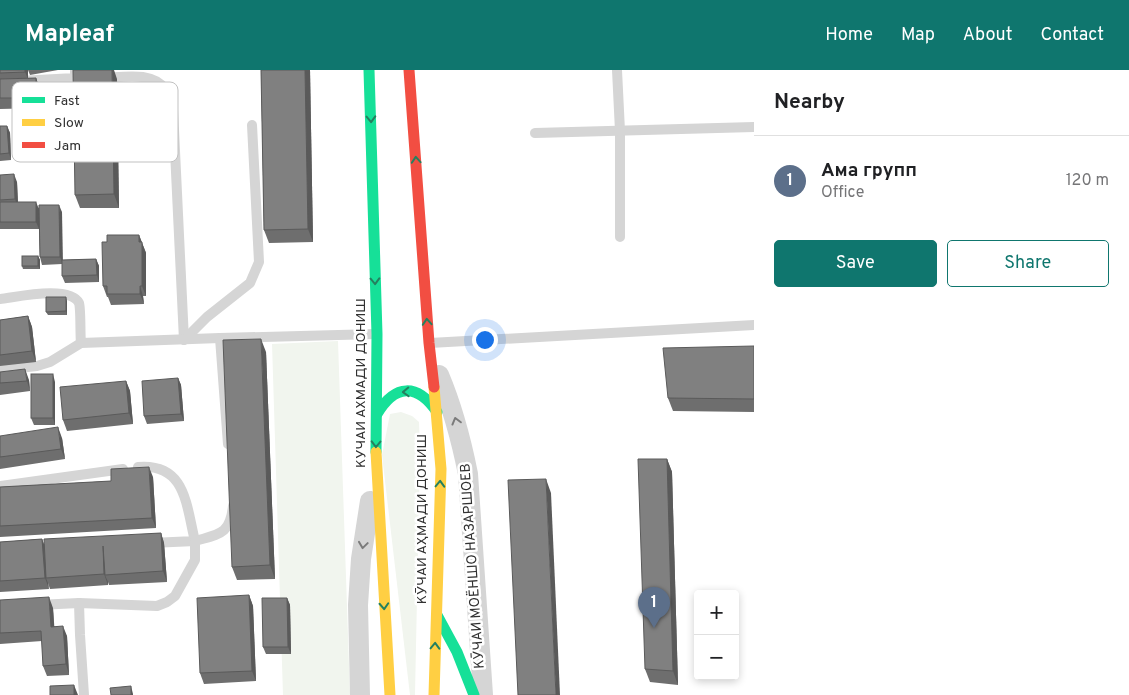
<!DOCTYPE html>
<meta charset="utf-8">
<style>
:root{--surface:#fff;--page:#f6f6f6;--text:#202124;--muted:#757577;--line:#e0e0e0;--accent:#0f766e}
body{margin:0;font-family:Overpass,sans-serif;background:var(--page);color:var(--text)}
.controls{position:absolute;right:15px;bottom:15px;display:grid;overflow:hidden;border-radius:5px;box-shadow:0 2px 8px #0003}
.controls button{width:45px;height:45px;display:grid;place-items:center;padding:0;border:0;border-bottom:1px solid var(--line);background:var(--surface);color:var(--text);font:25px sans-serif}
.you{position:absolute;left:484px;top:269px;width:18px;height:18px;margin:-12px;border:4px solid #fff;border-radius:50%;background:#1a73e8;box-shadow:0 0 0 8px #1a73e833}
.badge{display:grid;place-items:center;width:32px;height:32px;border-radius:50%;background:var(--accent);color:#fff;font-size:16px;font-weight:700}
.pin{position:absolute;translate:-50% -41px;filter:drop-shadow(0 1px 2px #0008)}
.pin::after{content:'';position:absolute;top:26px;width:18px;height:15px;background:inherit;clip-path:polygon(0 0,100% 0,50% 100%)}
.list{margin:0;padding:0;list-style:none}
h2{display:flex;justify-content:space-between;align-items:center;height:65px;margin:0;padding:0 20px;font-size:21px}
h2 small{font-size:16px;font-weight:400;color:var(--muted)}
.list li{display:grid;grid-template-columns:32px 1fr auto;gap:15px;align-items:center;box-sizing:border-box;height:90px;padding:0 20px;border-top:1px solid var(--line)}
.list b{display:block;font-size:19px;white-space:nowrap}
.list p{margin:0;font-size:16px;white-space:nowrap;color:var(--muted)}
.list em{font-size:16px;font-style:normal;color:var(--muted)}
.actions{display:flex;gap:10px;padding:15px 20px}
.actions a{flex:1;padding:11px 0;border:1px solid var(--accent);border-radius:5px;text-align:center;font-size:18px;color:var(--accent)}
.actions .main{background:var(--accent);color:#fff}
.map{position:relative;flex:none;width:754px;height:625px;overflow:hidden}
header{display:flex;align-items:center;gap:30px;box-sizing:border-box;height:70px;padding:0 25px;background:var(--accent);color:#fff}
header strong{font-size:24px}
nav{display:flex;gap:28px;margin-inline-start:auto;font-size:18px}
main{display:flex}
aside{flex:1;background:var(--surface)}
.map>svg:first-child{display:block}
</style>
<header>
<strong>Mapleaf</strong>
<nav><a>Home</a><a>Map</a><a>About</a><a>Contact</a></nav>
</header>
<main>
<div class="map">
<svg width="754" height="625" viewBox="0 0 754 625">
<rect width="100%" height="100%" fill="#fff"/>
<!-- green -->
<g fill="#f1f5ee">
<path d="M338 271 350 625H283L272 274Z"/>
<path d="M401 342 412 346 419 352 420 383 415 625H410L408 608 382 385 390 344Z"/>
</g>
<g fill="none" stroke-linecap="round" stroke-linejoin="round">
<!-- lane -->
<g stroke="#d5d5d5" stroke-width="10">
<path d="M617 0 620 61V167"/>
<path d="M104 8C124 7 153 1 166 20 169 25 171 33 173 39L184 270"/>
<path d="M0 12 75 8V0"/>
<path d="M535 63 754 57"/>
<path d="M0 229C17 227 70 215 79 233 81 239 80 265 81 273"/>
<path d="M184 270 207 247 250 213 259 192 252 55"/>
<path d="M430 273 754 255"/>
<path d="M0 300 37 296 50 292 81 273 220 268"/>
<path d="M228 374 220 268 376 264"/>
<path d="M138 397C186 393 186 435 195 471L151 473"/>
<path d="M0 416 123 399"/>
<path d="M38 535 79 533"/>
<path d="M84 625 80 565 79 533 157 536 167 532 175 526 195 490V471C219 464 230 465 233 436"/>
</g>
<!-- street -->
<g stroke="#d5d5d5" stroke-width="20">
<path d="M439 305C453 338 461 369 468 404L483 625"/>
<path d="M360 625 358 535 361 489 370 431"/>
</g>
<!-- fast -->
<g stroke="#16e098" stroke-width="11">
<path d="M369 0 377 264 376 382"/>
<path d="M377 344C395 314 417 313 437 342"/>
<path d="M437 545 457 582 474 625"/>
</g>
<!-- slow -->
<g stroke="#ffcf43" stroke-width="11">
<path d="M376 382 390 625"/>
<path d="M434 625 441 399 434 317"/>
</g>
<!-- jam -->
<path stroke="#f24e42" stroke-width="11" d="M409 0 429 273 434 317"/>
</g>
<!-- wall -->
<g fill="#6e6e6e">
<path d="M0 0H28V8H36L40 19V38L0 39Z"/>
<path d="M28 0H58L30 5Z"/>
<path d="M261 0H310L313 172 269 173 264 160Z"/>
<path d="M117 9 119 138H80L75 125Z"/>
<path d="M0 56H7L10 63 11 90 0 91Z"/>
<path d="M0 105 17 112 18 132 39 138 62 142V190L96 189 99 196V212L65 213 62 206V194L42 195 40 187 39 159H0Z"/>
<path d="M139 165 146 183V226H143L144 234 111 235 108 227H107L103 216 107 172Z"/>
<path d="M38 186 40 190V199H23L22 196Z"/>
<path d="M67 231V245H48L46 242Z"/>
<path d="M28 246 32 257 36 292 0 296V250Z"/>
<path d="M754 276V342L673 341 668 328Z"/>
<path d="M266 282 275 509 237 510 232 497Z"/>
<path d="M0 302 29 310 30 321 0 325Z"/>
<path d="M178 308 181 315 184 351 147 354 144 346Z"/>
<path d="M126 311 130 321 133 354 67 361 63 350Z"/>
<path d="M55 312V355H34L31 348Z"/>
<path d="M0 366 62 368 65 389 0 399Z"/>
<path d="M667 389 672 402 678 615 650 612 645 599Z"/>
<path d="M153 407 156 458 0 467V417L111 411Z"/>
<path d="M161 463 164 473 167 512 109 515 108 512V515L50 519 48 513 49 519 0 522V472L42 469 44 474Z"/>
<path d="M249 525 253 536 256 611 204 614 200 603Z"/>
<path d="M287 528 290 535 291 584H266L263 577Z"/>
<path d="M0 530 53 538 54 556 67 566 69 605 47 606 43 596 42 571 0 574Z"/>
</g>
<!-- shaded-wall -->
<g fill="#5a5a5a">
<path d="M25 0H28V9L25 2Z"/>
<path d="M112 0H114L117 9 119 138 114 124Z"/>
<path d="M305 0H310L313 172 308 159Z"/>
<path d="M36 8 40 19V38L36 28Z"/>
<path d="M7 56 10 63 11 90 9 83Z"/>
<path d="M14 104 17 112 18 137 15 129Z"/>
<path d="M36 132 39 139V159L36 152Z"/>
<path d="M59 135 62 142 63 194 60 187Z"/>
<path d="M139 165 146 183V226L142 216Z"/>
<path d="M38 186 40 190V199L38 196Z"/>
<path d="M96 189 99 196V212L97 205Z"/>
<path d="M140 216 143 226 144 234 140 224Z"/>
<path d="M66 227 67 231V245L66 241Z"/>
<path d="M28 246 32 257 36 292 32 281Z"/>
<path d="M261 269 266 282 275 509 270 495Z"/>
<path d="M25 299 29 310 30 321 27 311Z"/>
<path d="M53 304 55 312V355L53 348Z"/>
<path d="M178 308 181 315 184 351 181 344Z"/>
<path d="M126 311 130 321 133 354 129 343Z"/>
<path d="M58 357 62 368 65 389 61 379Z"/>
<path d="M667 389 672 402 678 615 673 601Z"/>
<path d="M149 397 153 407 156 458 152 448Z"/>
<path d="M546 409 551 423 560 625H556Z"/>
<path d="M161 463 164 473 167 512 163 501Z"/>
<path d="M42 469 46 480V508L48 513 49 519 45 508Z"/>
<path d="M103 476 105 505 108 512V515L104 504Z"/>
<path d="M249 525 253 536 256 611 252 601Z"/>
<path d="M49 527 53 538 55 567 51 557Z"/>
<path d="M287 528 290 535 291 584 288 577Z"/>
<path d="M63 556 67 566 69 605 66 594Z"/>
<path d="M74 615 78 625H74Z"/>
<path d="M131 616 133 624V625H131Z"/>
</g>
<!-- building -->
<g fill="#808080" stroke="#5a5a5a">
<path d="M0 0H25V2L0 3Z"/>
<path d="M73 0H112L114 124 75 125Z"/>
<path d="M261 0H305L308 159 264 160Z"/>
<path d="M36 8V28H0V9Z"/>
<path d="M0 56H7L9 83 0 84Z"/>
<path d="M14 104 15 129 0 130V105Z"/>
<rect x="0" y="132" width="36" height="20"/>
<path d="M39 135H59L60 187H40Z"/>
<path d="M107 165H139V172H142V216H140V224H107V216H103L102 172H107Z"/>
<rect x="22" y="186" width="16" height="10"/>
<path d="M96 189 97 205 62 206V190Z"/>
<path d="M46 227H66V241L46 242Z"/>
<path d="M28 246 32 281 0 285V250Z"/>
<path d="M261 269 270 495 232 497 223 270Z"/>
<path d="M754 276V329L668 328 663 278Z"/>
<path d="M25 299 27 311 0 313V302Z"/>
<rect x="31" y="304" width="22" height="44"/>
<path d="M178 308 181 344 144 346 142 311Z"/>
<path d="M126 311 129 343 63 350 60 317Z"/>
<path d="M58 357 61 379 0 387V366Z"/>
<path d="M638 389H667L673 601 645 599Z"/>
<path d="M149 397 152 448 0 456V417L111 411V399Z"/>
<path d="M546 409 556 625H518L508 410Z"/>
<path d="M161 463 163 501 105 505 103 476 104 504 46 508 44 469Z"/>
<path d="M42 469 45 508 0 511V472Z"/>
<path d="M249 525 252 601 200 603 197 528Z"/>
<path d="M49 527 51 557 63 556 66 594 43 596 41 561 0 563V530Z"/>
<path d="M262 528H287L288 577H263Z"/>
<path d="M74 615V625H50V616Z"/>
<path d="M131 616V625H111L110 618Z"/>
</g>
<!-- one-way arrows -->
<defs><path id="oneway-chevron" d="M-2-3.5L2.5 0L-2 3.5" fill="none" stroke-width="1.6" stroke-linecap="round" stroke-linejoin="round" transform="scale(1.25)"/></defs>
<g stroke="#25805f">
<use href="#oneway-chevron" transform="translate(371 49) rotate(88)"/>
<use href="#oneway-chevron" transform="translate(416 90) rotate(-94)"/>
<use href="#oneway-chevron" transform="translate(375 211) rotate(88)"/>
<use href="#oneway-chevron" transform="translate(427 252) rotate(-94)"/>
<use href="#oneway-chevron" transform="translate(406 322) rotate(178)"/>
<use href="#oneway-chevron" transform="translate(376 374) rotate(91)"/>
<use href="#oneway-chevron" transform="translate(440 414) rotate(-88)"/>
<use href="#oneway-chevron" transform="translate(384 536) rotate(87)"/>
<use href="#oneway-chevron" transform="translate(435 576) rotate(-88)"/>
</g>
<g stroke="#7b7b7b">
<use href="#oneway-chevron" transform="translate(456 351) rotate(-105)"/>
<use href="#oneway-chevron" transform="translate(363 475) rotate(98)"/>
</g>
<g text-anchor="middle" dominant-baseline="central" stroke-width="5" stroke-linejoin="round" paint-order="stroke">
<!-- street labels -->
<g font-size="14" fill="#313131" stroke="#fff">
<text transform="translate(361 313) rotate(-90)">КУЧАИ АХМАДИ ДОНИШ</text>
<text transform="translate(422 449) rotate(-90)">КӮЧАИ АҲМАДИ ДОНИШ</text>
<text transform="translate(473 496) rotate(-94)">КӮЧАИ МОЁНШО НАЗАРШОЕВ</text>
</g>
</g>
<!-- legend -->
<rect x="12" y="12" width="166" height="80" rx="8" fill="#fff" stroke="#c1c1c1" stroke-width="1"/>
<rect x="22" y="27" width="23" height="6" fill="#16e098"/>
<rect x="22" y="49" width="23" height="7" fill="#ffcf43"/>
<rect x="22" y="72" width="23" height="6" fill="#f24e42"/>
<g font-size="14" fill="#313131">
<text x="54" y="35">Fast</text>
<text x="54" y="57">Slow</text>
<text x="54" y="80">Jam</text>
</g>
</svg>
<div class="controls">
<button>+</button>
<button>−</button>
</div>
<div class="you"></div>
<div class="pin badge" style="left:654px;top:558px;background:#5c6f8a">1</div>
</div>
<aside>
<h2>Nearby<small></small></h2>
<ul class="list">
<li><span class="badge" style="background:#5c6f8a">1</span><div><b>Ама групп</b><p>Office</p></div><em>120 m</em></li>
</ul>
<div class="actions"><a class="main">Save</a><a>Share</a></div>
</aside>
</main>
